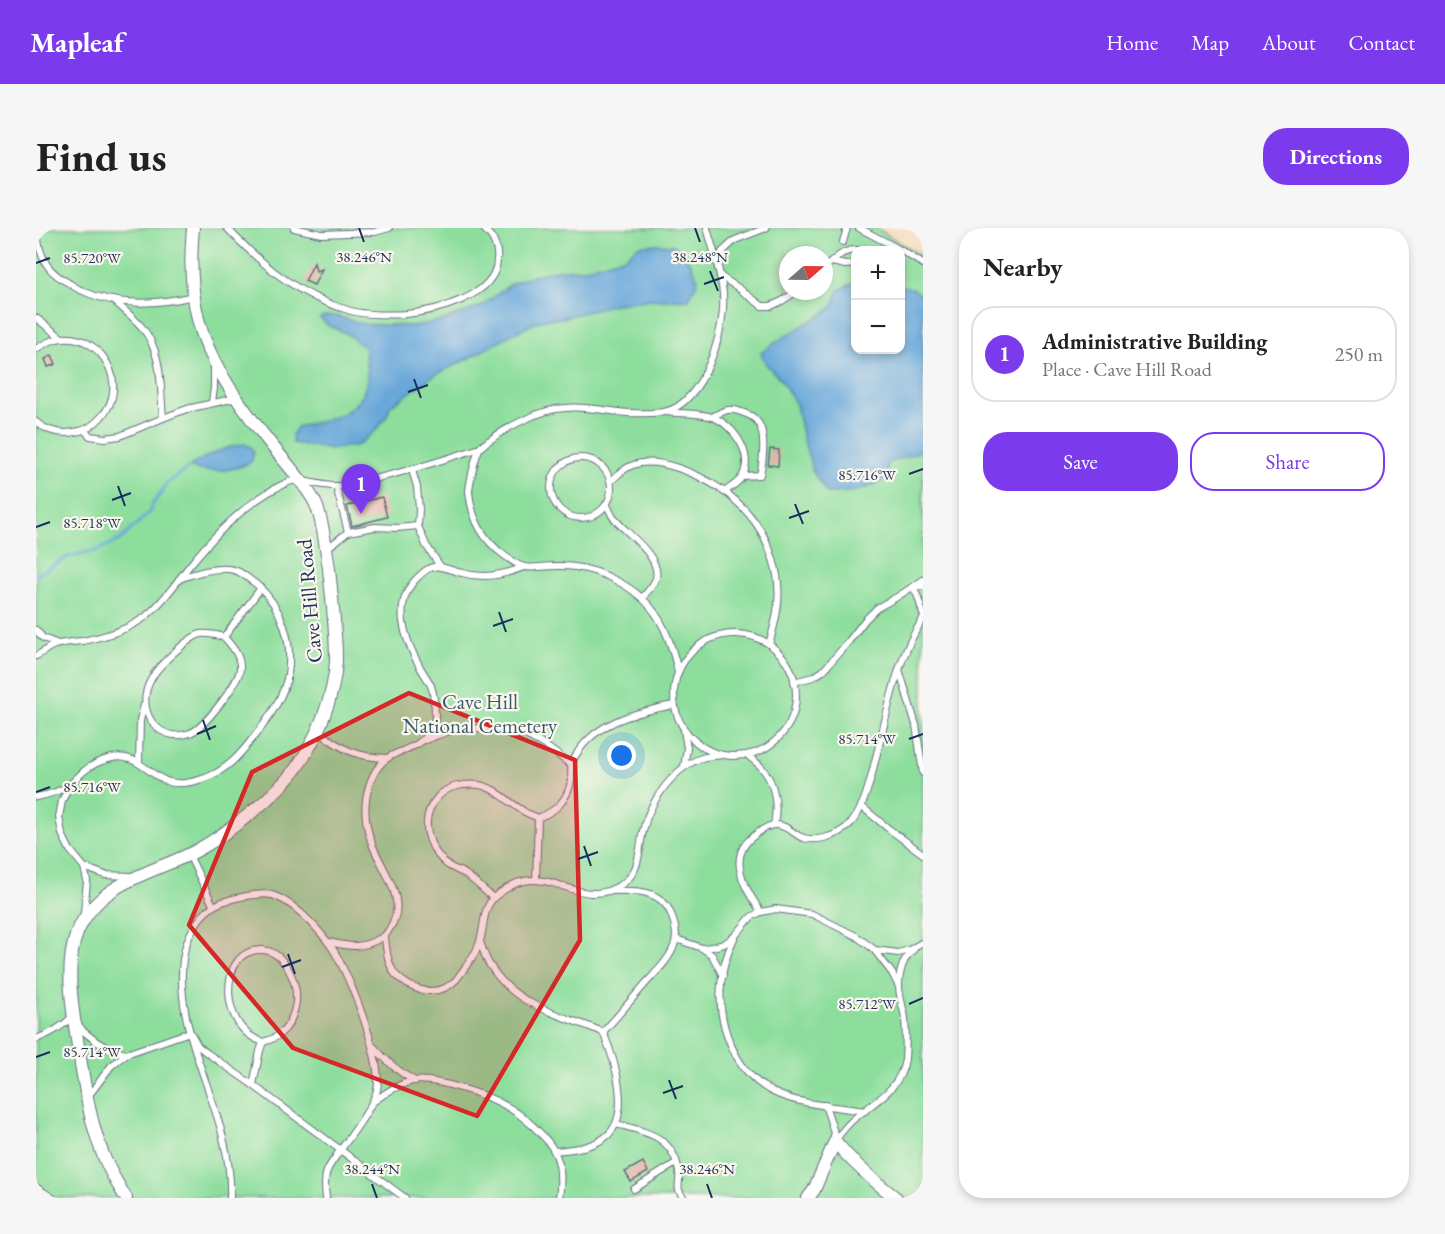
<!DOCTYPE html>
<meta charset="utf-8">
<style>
:root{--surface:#fff;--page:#f6f6f6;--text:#222;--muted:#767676;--line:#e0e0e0;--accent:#7c3aed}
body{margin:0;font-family:"EB Garamond",serif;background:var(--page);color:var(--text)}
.controls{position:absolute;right:18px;top:18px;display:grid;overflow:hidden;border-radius:12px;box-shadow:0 3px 9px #0003}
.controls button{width:54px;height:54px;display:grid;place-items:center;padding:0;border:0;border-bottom:2px solid var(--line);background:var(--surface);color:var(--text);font:30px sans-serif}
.compass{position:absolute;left:743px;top:18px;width:54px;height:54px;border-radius:50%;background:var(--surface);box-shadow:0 3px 9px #0003;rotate:70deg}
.you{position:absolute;left:586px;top:528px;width:21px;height:21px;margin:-15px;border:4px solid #fff;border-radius:50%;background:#1a73e8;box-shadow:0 0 0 9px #1a73e833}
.badge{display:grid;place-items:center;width:39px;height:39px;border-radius:50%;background:var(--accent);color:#fff;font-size:20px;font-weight:700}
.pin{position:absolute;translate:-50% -50px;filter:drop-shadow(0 2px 3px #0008)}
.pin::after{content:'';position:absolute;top:32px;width:21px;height:18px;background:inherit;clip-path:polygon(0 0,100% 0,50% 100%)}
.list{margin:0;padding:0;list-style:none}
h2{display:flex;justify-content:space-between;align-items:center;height:78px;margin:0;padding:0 24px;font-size:26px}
h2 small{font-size:20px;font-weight:400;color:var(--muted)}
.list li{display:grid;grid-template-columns:39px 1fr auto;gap:18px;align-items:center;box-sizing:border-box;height:96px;margin:0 12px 12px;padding:0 12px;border:2px solid var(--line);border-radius:24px}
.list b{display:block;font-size:22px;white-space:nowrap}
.list p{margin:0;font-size:20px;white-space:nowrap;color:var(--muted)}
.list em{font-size:20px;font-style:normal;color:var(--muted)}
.actions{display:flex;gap:12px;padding:18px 24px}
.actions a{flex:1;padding:14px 0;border:2px solid var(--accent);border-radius:24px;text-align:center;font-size:21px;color:var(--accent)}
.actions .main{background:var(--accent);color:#fff}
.map{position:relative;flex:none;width:887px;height:970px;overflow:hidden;border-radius:24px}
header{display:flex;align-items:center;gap:36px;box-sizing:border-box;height:84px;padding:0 30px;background:var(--accent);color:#fff}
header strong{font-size:28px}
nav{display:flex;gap:33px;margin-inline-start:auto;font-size:21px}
.intro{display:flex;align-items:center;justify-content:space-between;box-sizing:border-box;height:144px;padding:0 36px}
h1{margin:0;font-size:42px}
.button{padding:15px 27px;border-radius:24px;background:var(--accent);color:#fff;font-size:21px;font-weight:700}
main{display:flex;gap:36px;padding:0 36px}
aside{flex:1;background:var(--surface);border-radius:24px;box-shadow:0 3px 9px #0003}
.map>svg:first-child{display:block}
</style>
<header>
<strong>Mapleaf</strong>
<nav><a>Home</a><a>Map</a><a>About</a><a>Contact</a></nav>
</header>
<div class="intro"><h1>Find us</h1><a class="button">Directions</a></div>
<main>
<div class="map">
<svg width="887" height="970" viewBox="0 0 887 970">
<rect width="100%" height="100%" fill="#fbf7ec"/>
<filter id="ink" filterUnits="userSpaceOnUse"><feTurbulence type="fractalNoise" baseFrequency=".0167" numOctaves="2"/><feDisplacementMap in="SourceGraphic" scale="12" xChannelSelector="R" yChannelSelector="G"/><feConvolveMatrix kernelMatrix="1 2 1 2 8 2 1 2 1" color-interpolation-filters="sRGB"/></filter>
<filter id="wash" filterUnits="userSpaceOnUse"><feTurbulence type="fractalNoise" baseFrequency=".008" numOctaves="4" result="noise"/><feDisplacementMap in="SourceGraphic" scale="24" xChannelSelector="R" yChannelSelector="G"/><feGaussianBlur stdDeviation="1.35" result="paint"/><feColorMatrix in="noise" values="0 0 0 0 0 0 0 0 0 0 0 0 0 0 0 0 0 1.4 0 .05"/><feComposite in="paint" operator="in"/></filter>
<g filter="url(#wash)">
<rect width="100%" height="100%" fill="#f4dcc0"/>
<!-- green -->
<path fill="#8dde9d" stroke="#54867e" stroke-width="1.5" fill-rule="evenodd" d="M0 0H840L887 29V970H0ZM820 22H864V122H820ZM752 27H788V63H752Z"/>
<!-- water -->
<g fill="#67a7da" stroke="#416b9c" stroke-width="1.5">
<path d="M620 16 638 17 655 35 662 52 653 71 629 72 614 71 574 77 526 90 505 92 476 106 437 128 399 147 354 178 351 188 340 202 322 217 298 221 257 215 256 208 261 199C290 192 325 188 331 153 332 145 329 129 329 120L310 105 293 98 284 90 289 88H301L328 96 378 98 405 93 446 78 475 56 496 48 520 42 546 41 589 29 602 18Z"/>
<path d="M819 54 820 122H864L865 58 875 60 887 68V222L852 235 850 250C828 264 816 264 791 265L777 244 766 206 760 176 745 152 730 136 725 125 740 114 796 80 803 62Z"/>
<path d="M208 216 215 219 218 225 215 234C197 243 172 246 153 239 170 228 188 219 208 216Z"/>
</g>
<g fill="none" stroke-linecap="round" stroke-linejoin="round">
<!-- stream -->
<path stroke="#67a7da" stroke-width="3" d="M0 347 34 328 62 322 84 312 113 285 117 275 126 264 130 256 153 239"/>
</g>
<g id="blocks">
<!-- building -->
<g fill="#e4afa4">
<path d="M278 35 280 43 286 41 278 57 269 53Z"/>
<path d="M16 127 20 136 12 139 9 131Z"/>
<path d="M734 221 743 222 742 238 732 237Z"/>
<path d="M346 269 351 289 316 298 311 278Z"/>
<path d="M607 934 612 944 595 954 589 944Z"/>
</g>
</g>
</g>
<g filter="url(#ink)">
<use href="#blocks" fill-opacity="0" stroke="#676c80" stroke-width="1.5"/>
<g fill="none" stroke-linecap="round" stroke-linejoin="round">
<!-- lane casing -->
<g stroke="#676c80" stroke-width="8">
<g id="lane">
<path d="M3 0C0 9 3 19 6 27 10 39 20 48 31 54 36 57 41 61 47 63 81 79 123 76 158 68"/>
<path d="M191 0C227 38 264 69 315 83 329 87 355 87 370 86 399 83 460 69 461 32 462 25 460 17 456 10 454 7 450 3 447 0"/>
<path d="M258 0 285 6 339 4 353 0"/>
<path d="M823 0 861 20 887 36"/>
<path d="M807 14 811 0"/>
<path d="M796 34 809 37 820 36"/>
<path d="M682 40 686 24 699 12 730 0"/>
<path d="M788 40C800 31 806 21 822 22"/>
<path d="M684 48 701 59 726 78H735L746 73 761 63"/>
<path d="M77 72C86 80 97 89 105 98 127 124 124 158 127 190"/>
<path d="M0 90 26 110"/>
<path d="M0 121C8 116 16 111 26 110 66 106 94 157 66 188 60 195 53 201 44 203 28 207 13 205 0 194"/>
<path d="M176 174 178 160V139"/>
<path d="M630 184C644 186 663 184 676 189 697 196 719 227 706 249 702 255 694 260 688 264"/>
<path d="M676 189C689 182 693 179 708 185 712 186 717 189 720 192 731 203 727 233 724 247L707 248"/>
<path d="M48 202 54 208 69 210 84 208 127 190 151 181 200 170"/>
<circle cx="545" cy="260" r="30"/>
<path d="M376 242 381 259 383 281 382 298 390 317 404 338"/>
<path d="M575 253C582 247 588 240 597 237 622 228 662 246 683 260 696 268 710 282 719 294 727 305 733 318 737 331 747 362 742 387 733 416"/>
<path d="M300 258 312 304"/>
<path d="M571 277C573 281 575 286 577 289 589 305 625 327 620 350 618 357 612 363 607 369"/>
<path d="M290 321 312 304 339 299 361 300 382 298"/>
<path d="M887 358 877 359 882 369 887 386"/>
<path d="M0 402 7 410 22 416"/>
<circle cx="699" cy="467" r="61"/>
<path d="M188 409C196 418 205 428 204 441 203 455 167 501 154 505 127 515 105 491 110 465 111 459 114 453 117 448 123 437 153 409 165 406 173 405 180 407 188 409L225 360"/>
<path d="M0 428C7 425 12 419 19 417 28 414 38 414 46 413 67 409 92 402 109 389 127 374 140 355 154 337 180 305 212 272 250 255 264 248 287 260 303 258 351 250 398 235 444 220"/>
<path d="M863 441 880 497 887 545"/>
<path d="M642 444C633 403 620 373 581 353 568 346 555 341 539 339 527 337 514 338 503 339 499 339 493 340 489 339 482 338 475 332 469 328 447 312 436 292 433 264 433 257 440 225 444 220 446 217 449 216 451 214 471 199 504 181 529 180 547 178 565 182 583 184 593 186 604 185 615 185 619 184 624 185 628 184 668 176 690 101 687 66 685 44 677 21 671 0"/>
<path d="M758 454 777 449 787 443 813 413 829 392 841 380 861 369 887 352"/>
<path d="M282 503C305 521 322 530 352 530"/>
<path d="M389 512C396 510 404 506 411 504 436 498 467 499 491 508 507 515 521 526 535 537"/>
<path d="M711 527C716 531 722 535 726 540 739 555 742 577 738 597"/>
<path d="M103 535 104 492 108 477"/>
<path d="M648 539 651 520 648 502"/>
<path d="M34 556 26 573 23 589 26 606 34 622 48 639 69 647 95 648"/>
<path d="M0 569C12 567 24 564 34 556 39 553 42 548 47 544 55 537 66 532 76 530 102 525 113 548 133 554 144 557 159 554 169 550 191 542 203 528 217 510 232 492 248 469 252 446 257 413 246 378 220 356 214 352 208 346 201 343 185 337 159 345 143 351"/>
<path d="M825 578 853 601 887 626"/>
<path d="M153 627 177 677"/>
<path d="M500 652 502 590"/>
<path d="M457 670C448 662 439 653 429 646 424 643 418 641 413 638 392 622 382 591 401 570 410 558 429 555 443 557 459 559 472 574 486 582 490 586 497 587 502 590 520 583 531 573 535 553 536 547 534 540 536 535 553 495 600 484 638 477"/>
<path d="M725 684C709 661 689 628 719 607 724 603 732 597 739 597 748 596 756 604 763 608 778 616 802 608 814 596 827 584 835 551 839 533 852 485 859 433 887 391"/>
<path d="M48 685 51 653 48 639"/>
<path d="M349 708C350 722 352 741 363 750 380 765 403 769 420 752 424 747 427 742 431 737 436 730 442 722 444 713 449 697 446 678 461 667 468 662 476 656 484 654 520 643 548 682 586 656 605 643 602 624 607 603 613 574 639 537 669 529 675 528 681 528 687 527"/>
<path d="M699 708C692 723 686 740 685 757 681 795 699 844 735 863 758 876 803 879 829 883"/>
<path d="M640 711 666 720 676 719 688 716 699 708 715 689 725 684 740 681 776 686 820 708 839 722 862 725 873 722 887 714"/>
<path d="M293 714C314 719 325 721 345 710 350 708 351 705 354 700 373 672 346 642 336 616 331 602 328 587 330 572 332 556 339 538 353 529 370 519 383 521 394 502 396 498 398 495 399 490 399 480 399 468 395 458 393 452 387 445 384 439 369 412 355 376 381 350 400 331 404 340 426 345 433 347 441 348 448 348 462 348 475 344 488 339"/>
<path d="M444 714C447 721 449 729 453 736 480 780 524 786 567 804 578 830 596 884 572 907 558 920 536 921 519 923"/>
<path d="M666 720 676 727 687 748"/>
<path d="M839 723 856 745 863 759"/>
<path d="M42 796 47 803 61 814 75 822 90 826 154 804 162 818 171 825 217 857 369 970"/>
<path d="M567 804C582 788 596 771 610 755 620 744 633 732 638 718 642 707 639 697 635 686 625 661 598 662 575 663"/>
<path d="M0 811C15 806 26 799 37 788"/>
<path d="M338 819C350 833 362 844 379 853"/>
<path d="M217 857 224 823 227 814C235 812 242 809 247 803 254 797 259 783 260 774 262 754 248 722 225 722 191 722 187 767 200 791 206 803 215 810 227 814"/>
<path d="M51 870 75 838 90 826"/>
<path d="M337 874C349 865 362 856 377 853 398 849 451 867 470 878 485 886 512 909 519 925 526 939 525 955 523 970"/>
<path d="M789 877 797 901 799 913C805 904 812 896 820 889 840 873 865 860 869 831 870 818 870 803 869 790 867 779 863 768 863 758 863 745 867 729 878 721"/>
<path d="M580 896C609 904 637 907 643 944 645 955 638 960 648 970"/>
<path d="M0 959 17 970"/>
<path d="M598 961 640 935"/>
<path d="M194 970C198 887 137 813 147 731 150 708 164 682 186 674 198 670 224 664 236 667 256 673 278 696 291 713 310 735 348 834 341 862 337 879 314 909 303 924 299 930 294 936 291 943 288 951 289 962 290 970"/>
</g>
</g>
<!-- street casing -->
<g stroke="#676c80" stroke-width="14">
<g id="street">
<path d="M90 970C81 955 72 941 66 924 53 891 48 853 42 818 37 784 28 738 41 705 62 653 116 646 160 623 191 606 240 568 261 539 281 511 299 467 300 432 300 402 296 371 293 341 290 321 288 299 281 279 274 261 250 235 237 219 207 181 174 138 162 91 155 62 154 30 157 0"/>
<path d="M772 970 778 962 799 913C816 935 838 953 860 970"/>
</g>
</g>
<!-- lane -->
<use href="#lane" stroke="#fff" stroke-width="6"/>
<!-- street -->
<use href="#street" stroke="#fff" stroke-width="12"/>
</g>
</g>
<!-- marked area -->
<path fill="#d62828" fill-opacity="0.2" stroke="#d62828" stroke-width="4.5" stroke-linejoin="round" d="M373 465 539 532 544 712 441 888 257 820 153 697 216 544Z"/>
<!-- ticks -->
<path fill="none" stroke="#1b2f5e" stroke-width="2" d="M323 0 328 14M659 0 664 14M0 35 14 30M674 43 682 63M668 56 688 49M378 151 385 170M372 164 392 157M873 246 887 241M82 258 89 278M76 272 95 265M759 276 767 296M753 290 773 283M0 299 14 294M463 384 470 404M457 398 477 391M167 492 174 512M161 506 180 498M873 511 887 506M0 564 14 559M548 618 555 638M542 631 562 624M252 726 259 746M246 739 265 732M873 776 887 770M0 829 14 824M633 852 640 871M627 865 647 858M336 956 341 970M671 956 676 970"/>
<g text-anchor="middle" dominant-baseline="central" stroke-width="4.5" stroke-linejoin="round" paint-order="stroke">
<!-- street labels -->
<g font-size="21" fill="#1b2f5e" stroke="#fbf7ec">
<text transform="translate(273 373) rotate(-95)">Cave Hill Road</text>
</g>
<!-- park labels -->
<g font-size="21" fill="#385b6e" stroke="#fbf7ec">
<text x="444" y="473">Cave Hill<tspan x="444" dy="24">National Cemetery</tspan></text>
</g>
</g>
<g font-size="15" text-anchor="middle" fill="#1b2f5e" stroke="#fbf7ec" stroke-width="4.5" stroke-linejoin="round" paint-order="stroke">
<text x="664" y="34">38.248°N</text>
<text x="328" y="34">38.246°N</text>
<text x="56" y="35">85.720°W</text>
<text x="831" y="252">85.716°W</text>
<text x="56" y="300">85.718°W</text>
<text x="831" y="516">85.714°W</text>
<text x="56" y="564">85.716°W</text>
<text x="831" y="781">85.712°W</text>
<text x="56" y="829">85.714°W</text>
<text x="336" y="946">38.244°N</text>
<text x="671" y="946">38.246°N</text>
</g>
</svg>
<div class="controls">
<button>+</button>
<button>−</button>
</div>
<svg class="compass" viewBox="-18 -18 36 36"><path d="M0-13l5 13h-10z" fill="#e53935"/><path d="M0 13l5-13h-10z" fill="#767676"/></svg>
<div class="you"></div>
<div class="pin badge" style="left:325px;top:286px">1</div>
</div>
<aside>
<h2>Nearby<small></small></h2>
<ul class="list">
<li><span class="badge">1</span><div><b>Administrative Building</b><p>Place · Cave Hill Road</p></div><em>250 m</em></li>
</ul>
<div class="actions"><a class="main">Save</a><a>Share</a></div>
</aside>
</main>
